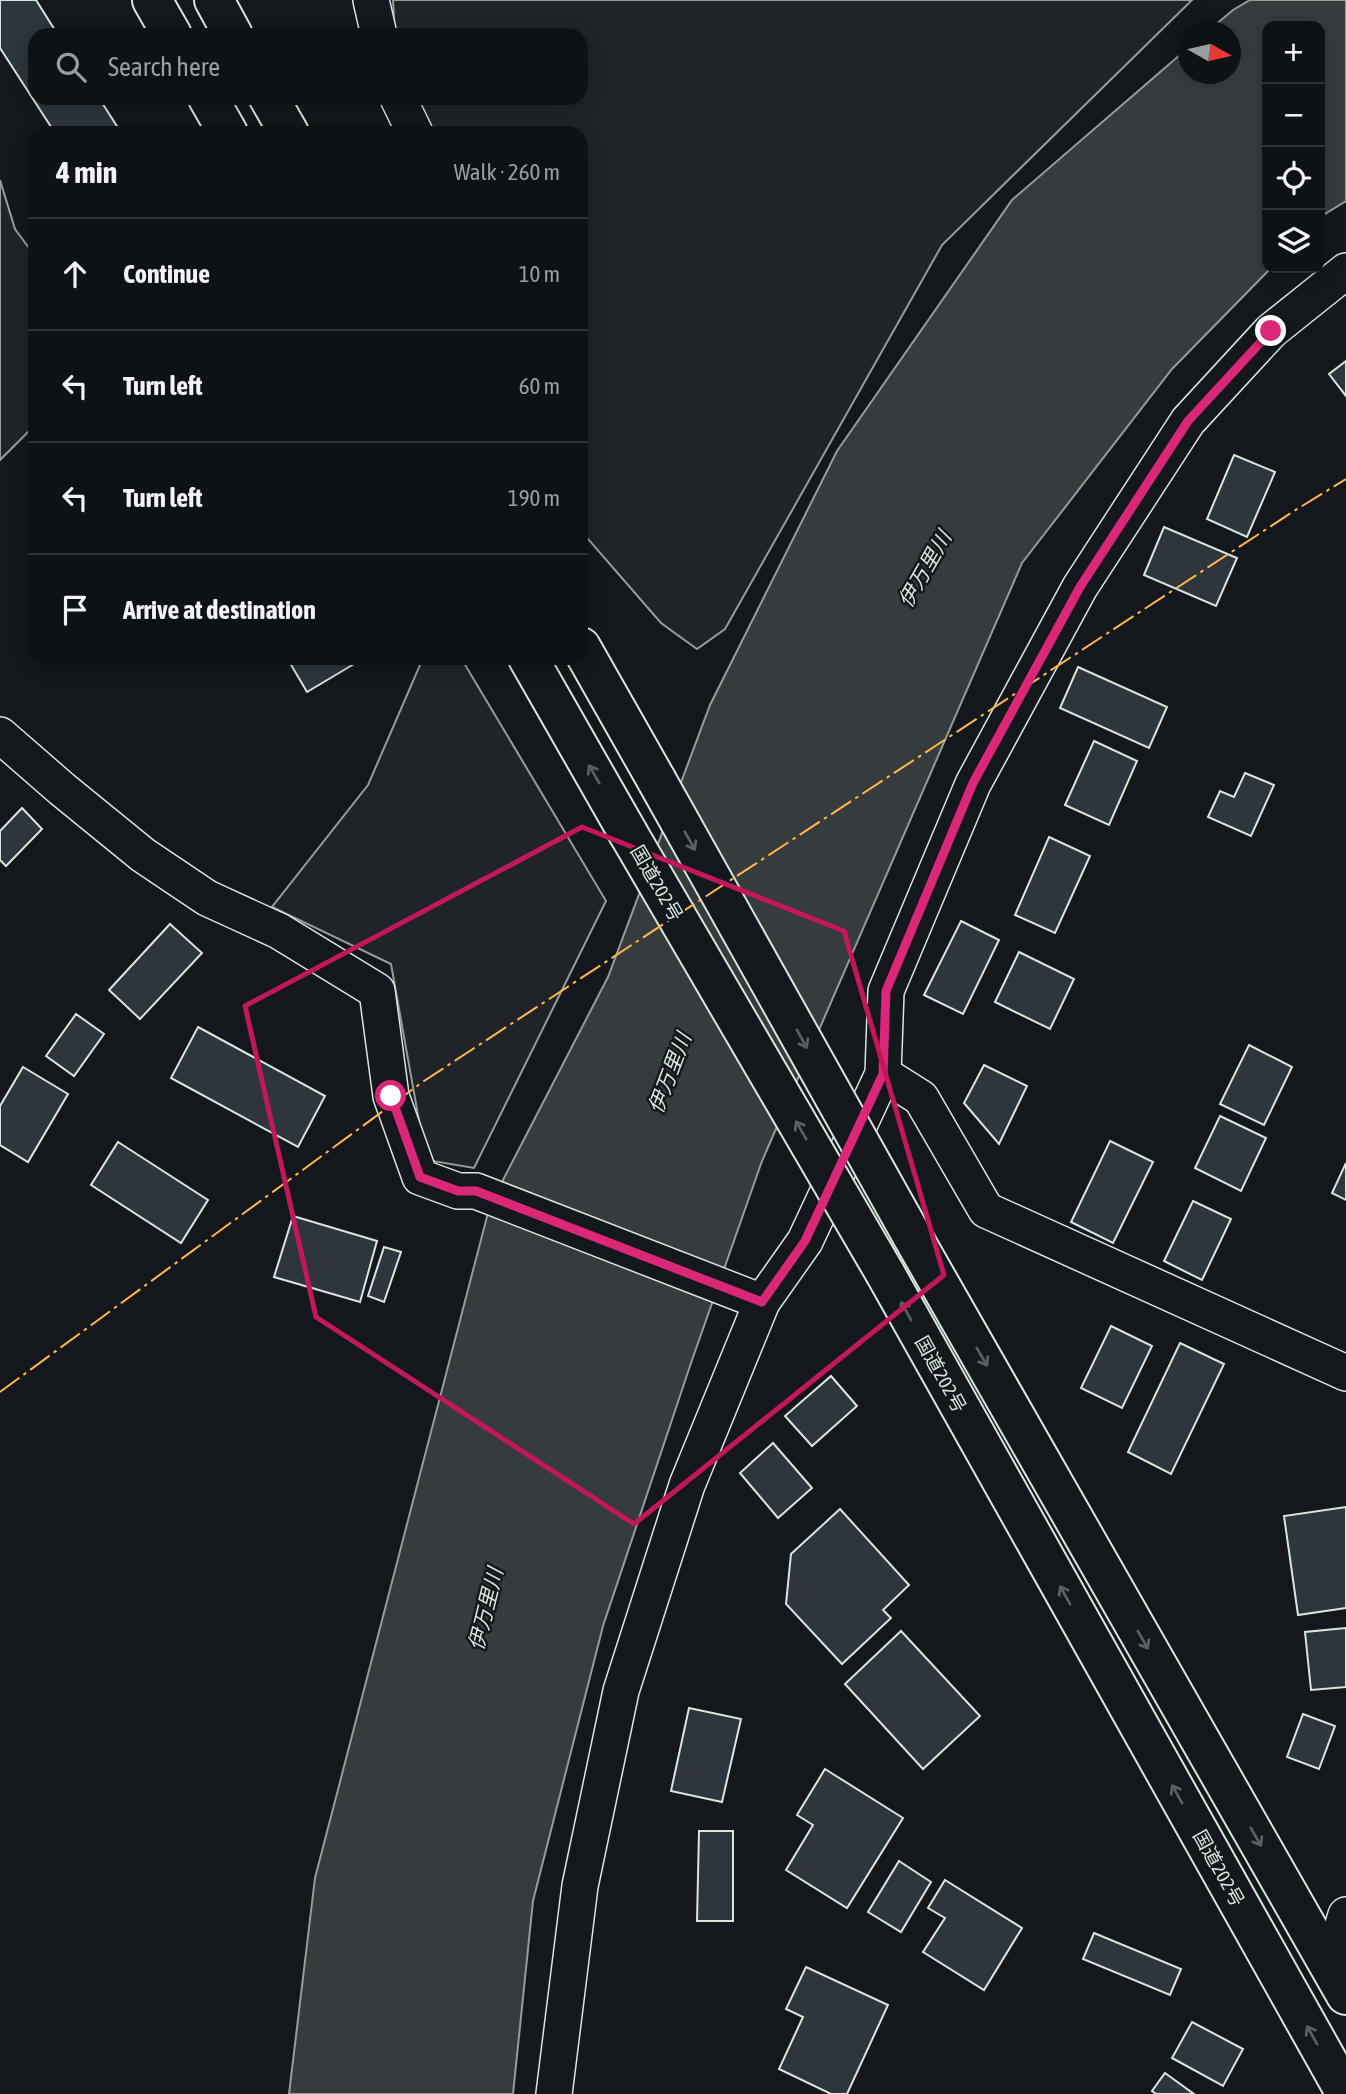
<!DOCTYPE html>
<meta charset="utf-8">
<style>
:root{--surface:#0f1215;--page:#181b1e;--text:#f1f3f6;--muted:#9b9ea0;--line:#2f3234}
body{margin:0;font-family:"Asap Condensed","Noto Sans JP",sans-serif;background:var(--page);color:var(--text)}
.controls{position:absolute;right:21px;top:21px;display:grid;overflow:hidden;border-radius:14px;box-shadow:0 4px 18px #0003}
.controls button{width:63px;height:63px;display:grid;place-items:center;padding:0;border:0;border-bottom:2px solid var(--line);background:var(--surface);color:var(--text);font:35px sans-serif}
.compass{position:absolute;left:1178px;top:21px;width:63px;height:63px;border-radius:50%;background:var(--surface);box-shadow:0 4px 18px #0003;rotate:98deg}
.stop{position:absolute;width:21px;height:21px;margin:-16px;border:5px solid #db2777;border-radius:50%;background:#fff}
.stop.end{background:#db2777;border-color:#fff;box-shadow:0 2px 7px #0008}
.list{margin:0;padding:0;list-style:none}
h2{display:flex;justify-content:space-between;align-items:center;height:91px;margin:0;padding:0 28px;font-size:30px}
h2 small{font-size:23px;font-weight:400;color:var(--muted)}
.list li{display:grid;grid-template-columns:46px 1fr auto;gap:21px;align-items:center;box-sizing:border-box;height:112px;padding:0 28px;border-top:2px solid var(--line)}
.list b{display:block;font-size:26px;white-space:nowrap}
.list em{font-size:23px;font-style:normal;color:var(--muted)}
.icon{flex:none;width:38px;height:38px;fill:none;stroke:currentColor;stroke-width:2;stroke-linecap:round;stroke-linejoin:round}
.map{position:relative;flex:none;width:1346px;height:2094px;overflow:hidden}
.search{position:absolute;background:var(--surface);box-shadow:0 4px 18px #0003;left:28px;top:28px;width:560px;height:77px;display:flex;align-items:center;gap:18px;box-sizing:border-box;padding:0 24px;border-radius:21px;color:var(--muted);font-size:26px}
.panel{position:absolute;background:var(--surface);box-shadow:0 4px 18px #0003;left:28px;top:126px;width:560px;height:539px;border-radius:21px}
.map>svg:first-child{display:block}
</style>
<div class="map">
<svg width="1346" height="2094" viewBox="0 0 1346 2094">
<rect width="100%" height="100%" fill="#14181c"/>
<!-- green -->
<g fill="#202428" stroke="#939e99" stroke-width="2">
<path d="M393 0H1192L942 245 725 629 697 649 661 623 581 531V133H431L417 98H581V35H395Z"/>
<path d="M0 180 15 229 35 256V425L0 460Z"/>
<path d="M423 658H461L606 901 474 1168 426 1160 391 964 272 907 368 785Z"/>
</g>
<!-- water -->
<path fill="#363b3e" stroke="#939e99" stroke-width="2" d="M1250 0H1346V201L1320 217V26H1267V268H1271L1172 369 1022 563 762 1161 691 1363 603 1626 533 1901 513 2094H289L315 1878 490 1205 608 977 710 705 837 451 1012 200 1188 48V74H1230V32L1208 31 1233 10Z"/>
<!-- building -->
<g fill="#2c363c" stroke="#d8e6dc" stroke-width="2">
<path d="M0 0H36L58 35H35V98H99L120 131 117 133H55L0 48Z"/>
<path d="M1346 361V396L1329 374Z"/>
<path d="M1234 455 1275 472 1247 537 1207 519Z"/>
<path d="M1164 527 1237 558 1216 606 1144 575Z"/>
<path d="M287 658H364L307 692Z"/>
<path d="M1078 667 1167 707 1149 748 1060 708Z"/>
<path d="M1094 741 1137 761 1109 825 1065 805Z"/>
<path d="M1245 773 1274 785 1251 836 1208 817 1220 791 1234 797Z"/>
<path d="M22 808 42 829 6 866 0 860V831Z"/>
<path d="M1049 837 1090 856 1055 933 1015 915Z"/>
<path d="M961 921 999 940 963 1014 924 995Z"/>
<path d="M170 924 202 953 140 1019 109 990Z"/>
<path d="M1019 952 1074 979 1050 1029 995 1002Z"/>
<path d="M76 1014 104 1034 74 1076 46 1056Z"/>
<path d="M198 1027 325 1096 298 1147 171 1078Z"/>
<path d="M1249 1045 1292 1067 1264 1125 1220 1104Z"/>
<path d="M984 1065 1027 1086 999 1144 964 1103Z"/>
<path d="M23 1067 68 1094 28 1162 0 1145V1106Z"/>
<path d="M1220 1116 1266 1138 1241 1191 1195 1168Z"/>
<path d="M1110 1141 1153 1162 1113 1243 1071 1222Z"/>
<path d="M118 1142 208 1200 181 1243 91 1185Z"/>
<path d="M1346 1163V1200L1332 1193Z"/>
<path d="M1193 1201 1231 1219 1202 1280 1164 1261Z"/>
<path d="M293 1216 377 1241 360 1302 274 1277Z"/>
<path d="M384 1247 401 1252 384 1302 368 1296Z"/>
<path d="M1111 1326 1152 1346 1122 1408 1081 1388Z"/>
<path d="M1180 1343 1224 1364 1171 1474 1128 1452Z"/>
<path d="M831 1376 857 1406 812 1446 785 1416Z"/>
<path d="M773 1443 812 1488 778 1518 740 1473Z"/>
<path d="M1346 1507V1608L1298 1615 1284 1516Z"/>
<path d="M840 1509 909 1585 883 1610 891 1618 842 1664 786 1604 791 1554Z"/>
<path d="M1346 1628V1687L1311 1690 1305 1632Z"/>
<path d="M901 1631 980 1716 923 1769 845 1684Z"/>
<path d="M689 1708 741 1719 722 1802 671 1791Z"/>
<path d="M1303 1714 1335 1726 1319 1769 1287 1757Z"/>
<path d="M825 1769 903 1818 847 1908 786 1870 813 1825 797 1815Z"/>
<path d="M699 1831H733V1921H697Z"/>
<path d="M899 1861 931 1882 901 1932 868 1912Z"/>
<path d="M945 1880 1022 1928 984 1990 923 1952 945 1918 928 1908Z"/>
<path d="M1094 1933 1181 1969 1170 1995 1083 1959Z"/>
<path d="M806 1967 888 2005 847 2094H831L779 2069 803 2017 786 2009Z"/>
<path d="M1192 2022 1243 2049 1223 2086 1172 2058Z"/>
<path d="M1165 2073 1194 2094H1156L1152 2091Z"/>
</g>
<g fill="none" stroke-linecap="round" stroke-linejoin="round">
<!-- street casing -->
<g stroke="#d8e6dc" stroke-width="38">
<g id="street">
<path d="M371 0 379 35"/>
<path d="M398 98 415 133"/>
<path d="M0 735 62 789 143 855 207 898 279 931 377 991 391 1096 420 1177 458 1191H476L762 1302"/>
<path d="M883 1074 921 1098 986 1210 1346 1373"/>
<path d="M1330 1967 1346 1915"/>
<path d="M554 2094 580 1886 621 1691 687 1485 762 1302 805 1241 883 1074 886 991 973 784 1080 587 1188 421 1271 331 1346 271"/>
</g>
</g>
<!-- highway casing -->
<g stroke="#d8e6dc" stroke-width="42">
<g id="highway">
<path d="M152 0 172 35"/>
<path d="M214 0 233 35"/>
<path d="M208 98 228 133"/>
<path d="M269 98 289 133"/>
<path d="M581 647 657 781"/>
<path d="M528 658 628 833"/>
<path d="M911 1234 1346 1995"/>
<path d="M885 1273 1346 2094"/>
</g>
</g>
<!-- street -->
<use href="#street" stroke="#14181c" stroke-width="35"/>
<!-- highway -->
<use href="#highway" stroke="#14181c" stroke-width="38"/>
<!-- highway-bridge casing -->
<g stroke="#d8e6dc" stroke-width="42" stroke-linecap="butt">
<g id="highway-bridge">
<path d="M657 781 911 1234"/>
<path d="M628 833 885 1273"/>
</g>
</g>
<!-- highway-bridge -->
<use href="#highway-bridge" stroke="#14181c" stroke-width="38"/>
<!-- power -->
<path stroke="#ffb74d" stroke-width="2" stroke-dasharray="24 5 3.5 5" stroke-linecap="butt" d="M0 1392 424 1081 1294 511 1346 479"/>
</g>
<!-- one-way arrows -->
<defs><path id="oneway-shaft" d="M-6 0H5M1.5-3L5.5 0L1.5 3" fill="none" stroke-width="1.6" stroke-linecap="round" stroke-linejoin="round" transform="scale(1.75)"/></defs>
<g stroke="#59605f">
<use href="#oneway-shaft" transform="translate(594 774) rotate(-120)"/>
<use href="#oneway-shaft" transform="translate(690 841) rotate(61)"/>
<use href="#oneway-shaft" transform="translate(802 1039) rotate(61)"/>
<use href="#oneway-shaft" transform="translate(801 1130) rotate(-120)"/>
<use href="#oneway-shaft" transform="translate(906 1311) rotate(-119)"/>
<use href="#oneway-shaft" transform="translate(982 1357) rotate(60)"/>
<use href="#oneway-shaft" transform="translate(1065 1595) rotate(-119)"/>
<use href="#oneway-shaft" transform="translate(1143 1640) rotate(60)"/>
<use href="#oneway-shaft" transform="translate(1177 1794) rotate(-119)"/>
<use href="#oneway-shaft" transform="translate(1256 1837) rotate(60)"/>
<use href="#oneway-shaft" transform="translate(1312 2035) rotate(-119)"/>
</g>
<g fill="none" stroke-linecap="round" stroke-linejoin="round">
<!-- route -->
<path stroke="#db2777" stroke-width="9" d="M391 1096 420 1177 458 1191H476L762 1302 805 1241 883 1074 886 991 973 783 1080 587 1188 421 1271 331"/>
</g>
<!-- marked area -->
<path fill="none" stroke="#c2185b" stroke-width="5" stroke-linejoin="round" d="M582 827 844 931 944 1275 634 1524 316 1317 245 1006Z"/>
<g text-anchor="middle" dominant-baseline="central" stroke-width="5" stroke-linejoin="round" paint-order="stroke">
<!-- street labels -->
<g font-size="19" fill="#d8e6dc" stroke="#14181c">
<text transform="translate(657 883) rotate(60)">国道202号</text>
<text transform="translate(941 1374) rotate(61)">国道202号</text>
<text transform="translate(1219 1868) rotate(61)">国道202号</text>
</g>
<!-- water labels -->
<g font-size="21" font-style="italic" fill="#d8e6dc" stroke="#14181c">
<text transform="translate(924 569) rotate(-60)">伊万里川</text>
<text transform="translate(669 1073) rotate(-69)">伊万里川</text>
<text transform="translate(485 1609) rotate(-76)">伊万里川</text>
</g>
</g>
</svg>
<div class="controls">
<button>+</button>
<button>−</button>
<button><svg class="icon" aria-label="locate" viewBox="0 0 24 24"><circle cx="12" cy="12" r="6"/><path d="M12 2v4M12 18v4M2 12h4M18 12h4"/></svg></button>
<button><svg class="icon" aria-label="layers" viewBox="0 0 24 24"><path d="M12 4l9 5-9 5-9-5zM3 14l9 5 9-5"/></svg></button>
</div>
<svg class="compass" viewBox="-18 -18 36 36"><path d="M0-13l5 13h-10z" fill="#e53935"/><path d="M0 13l5-13h-10z" fill="#9b9ea0"/></svg>
<div class="stop" style="left:391px;top:1096px"></div>
<div class="stop end" style="left:1271px;top:331px"></div>
<div class="search"><svg class="icon" aria-label="search" viewBox="0 0 24 24"><circle cx="10" cy="10" r="6"/><path d="M15 15l6 6"/></svg>Search here</div>
<section class="panel">
<h2>4 min<small>Walk · 260 m</small></h2>
<ul class="list">
<li><svg class="icon" aria-label="ahead" viewBox="0 0 24 24"><path d="M12 20V5M6 11l6-6 6 6"/></svg><div><b>Continue</b></div><em>10 m</em></li>
<li><svg class="icon" aria-label="left" viewBox="0 0 24 24"><path d="M17 20v-9H6M10 6l-5 5 5 5"/></svg><div><b>Turn left</b></div><em>60 m</em></li>
<li><svg class="icon" aria-label="left" viewBox="0 0 24 24"><path d="M17 20v-9H6M10 6l-5 5 5 5"/></svg><div><b>Turn left</b></div><em>190 m</em></li>
<li><svg class="icon" aria-label="arrive" viewBox="0 0 24 24"><path d="M6 21V4h12l-3 4 3 4H6"/></svg><div><b>Arrive at destination</b></div></li>
</ul>
</section>
</div>
